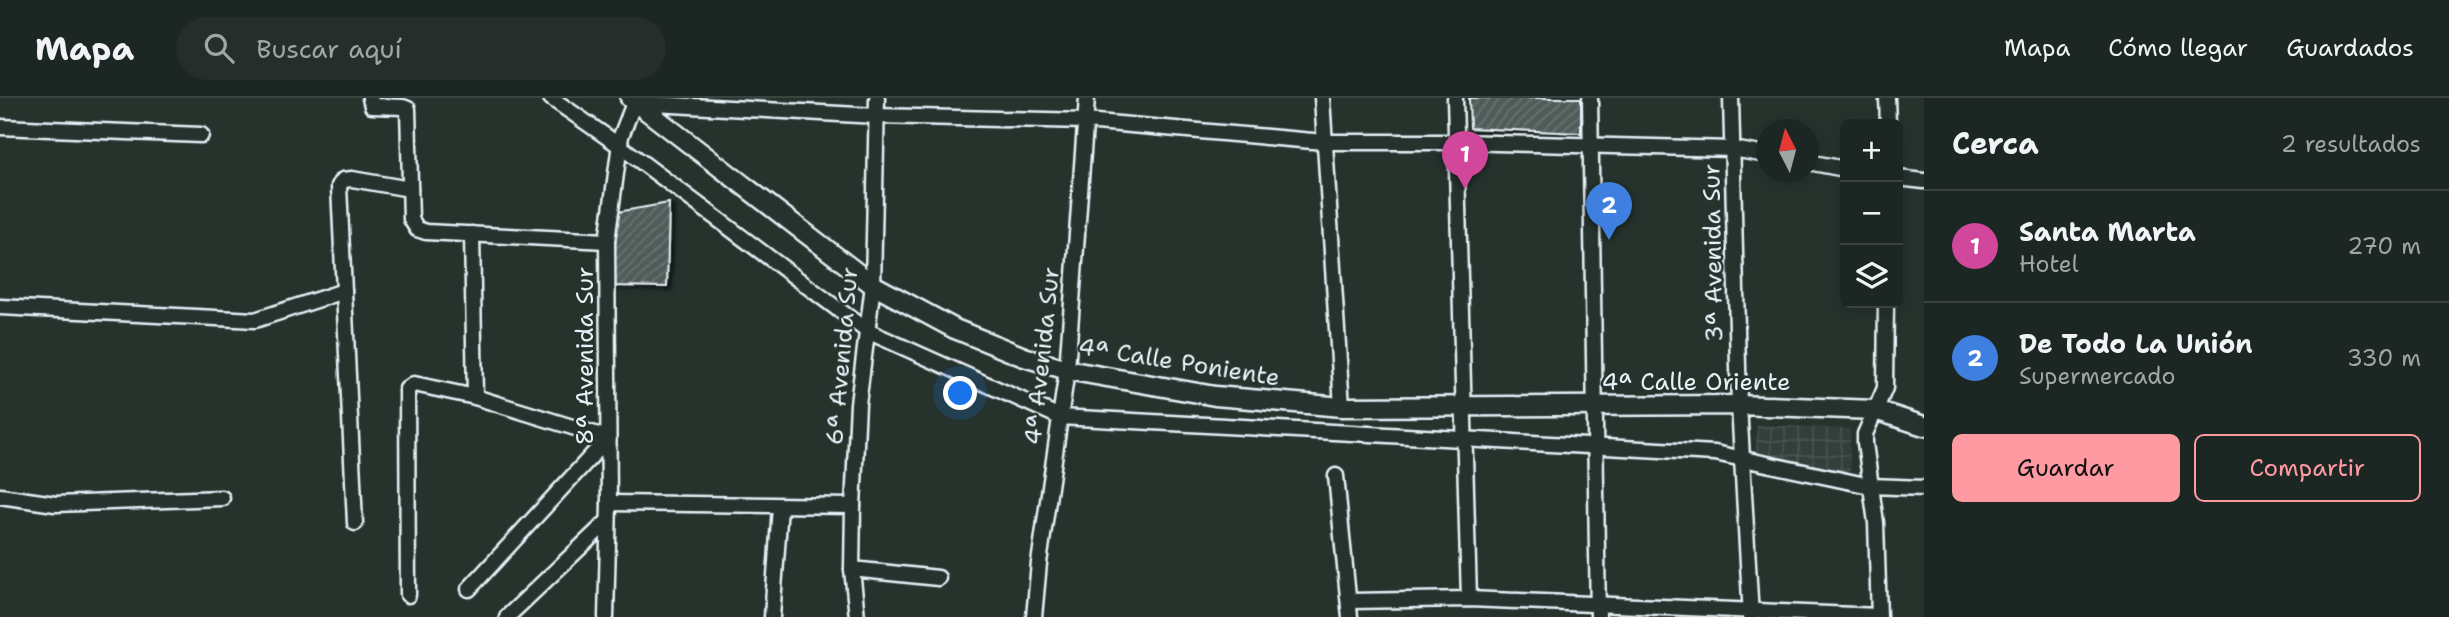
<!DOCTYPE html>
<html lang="es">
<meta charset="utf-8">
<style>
:root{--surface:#1c2622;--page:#252e2a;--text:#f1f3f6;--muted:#a0a5a5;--line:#3a4340;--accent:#ff9aa2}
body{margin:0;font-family:"Shantell Sans",sans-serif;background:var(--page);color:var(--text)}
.controls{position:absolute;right:21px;top:21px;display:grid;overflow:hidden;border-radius:10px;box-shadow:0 4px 18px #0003}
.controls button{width:63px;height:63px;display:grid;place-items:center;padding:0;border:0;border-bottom:2px solid var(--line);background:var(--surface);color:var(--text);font:35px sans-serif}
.compass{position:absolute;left:1756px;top:21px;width:63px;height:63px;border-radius:50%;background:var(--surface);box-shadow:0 4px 18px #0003;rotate:354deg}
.you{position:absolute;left:961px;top:296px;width:24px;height:24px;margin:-18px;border:5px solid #fff;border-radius:50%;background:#1a73e8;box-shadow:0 0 0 10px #1a73e833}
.badge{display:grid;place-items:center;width:46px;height:46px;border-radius:50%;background:var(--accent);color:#fff;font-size:23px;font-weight:700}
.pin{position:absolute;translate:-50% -58px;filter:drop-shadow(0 2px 4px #0008)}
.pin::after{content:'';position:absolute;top:37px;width:24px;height:21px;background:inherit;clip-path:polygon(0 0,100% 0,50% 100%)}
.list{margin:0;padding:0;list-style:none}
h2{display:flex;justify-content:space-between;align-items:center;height:91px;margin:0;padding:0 28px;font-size:30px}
h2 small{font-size:23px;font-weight:400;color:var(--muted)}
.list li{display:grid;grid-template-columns:46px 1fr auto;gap:21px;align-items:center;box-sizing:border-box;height:112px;padding:0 28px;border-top:2px solid var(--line)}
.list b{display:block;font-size:26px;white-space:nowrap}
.list p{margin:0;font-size:23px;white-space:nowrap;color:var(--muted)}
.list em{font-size:23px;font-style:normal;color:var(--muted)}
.actions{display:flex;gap:14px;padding:21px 28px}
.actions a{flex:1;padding:16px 0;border:2px solid var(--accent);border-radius:10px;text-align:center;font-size:24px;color:var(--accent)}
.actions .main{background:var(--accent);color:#111}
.icon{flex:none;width:38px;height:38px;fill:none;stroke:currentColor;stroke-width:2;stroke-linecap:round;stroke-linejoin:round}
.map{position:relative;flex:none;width:1924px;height:519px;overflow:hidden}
header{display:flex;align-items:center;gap:42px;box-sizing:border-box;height:98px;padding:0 35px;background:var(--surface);border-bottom:2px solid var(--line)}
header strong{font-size:33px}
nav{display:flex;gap:38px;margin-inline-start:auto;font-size:24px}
.search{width:490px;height:63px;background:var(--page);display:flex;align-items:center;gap:18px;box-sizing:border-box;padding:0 24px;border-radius:38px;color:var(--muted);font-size:26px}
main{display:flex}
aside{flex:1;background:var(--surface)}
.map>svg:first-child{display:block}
</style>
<header>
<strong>Mapa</strong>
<div class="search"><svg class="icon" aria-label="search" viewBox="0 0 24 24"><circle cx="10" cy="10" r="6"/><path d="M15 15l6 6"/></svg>Buscar aquí</div>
<nav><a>Mapa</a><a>Cómo llegar</a><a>Guardados</a></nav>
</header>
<main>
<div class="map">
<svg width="1924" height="519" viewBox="0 0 1924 519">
<defs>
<pattern id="industrial-grid" width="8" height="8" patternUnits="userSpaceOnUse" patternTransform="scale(1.75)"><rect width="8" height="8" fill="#333f3a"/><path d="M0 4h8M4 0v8" fill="none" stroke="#47524e"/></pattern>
<pattern id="building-hatch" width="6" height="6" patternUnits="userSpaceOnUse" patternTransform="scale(1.75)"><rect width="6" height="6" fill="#505c59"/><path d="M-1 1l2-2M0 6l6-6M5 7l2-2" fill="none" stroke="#697472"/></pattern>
<filter id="shadow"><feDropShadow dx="4.5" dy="2.5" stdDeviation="2" flood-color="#0009"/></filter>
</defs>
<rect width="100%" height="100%" fill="#26332d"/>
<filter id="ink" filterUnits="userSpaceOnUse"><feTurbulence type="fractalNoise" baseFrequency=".0143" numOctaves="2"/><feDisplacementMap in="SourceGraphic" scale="14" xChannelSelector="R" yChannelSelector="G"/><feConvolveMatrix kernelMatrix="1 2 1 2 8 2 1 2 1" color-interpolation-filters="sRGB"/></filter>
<g filter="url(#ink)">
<!-- industrial -->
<path fill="url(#industrial-grid)" d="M1757 327 1850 331V377L1756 361Z"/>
<!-- building -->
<g fill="url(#building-hatch)" stroke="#e8f1f8" stroke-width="2" filter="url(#shadow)">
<path d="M1469 0H1581V35L1470 30Z"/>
<path d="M669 105 667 189 613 188 617 114Z"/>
</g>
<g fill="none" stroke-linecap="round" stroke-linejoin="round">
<!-- minor casing -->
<g stroke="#e8f1f8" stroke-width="19">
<g id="minor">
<path d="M370 0 372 8 403 9 408 11 411 121 417 131 426 134 607 143"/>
<path d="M551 0 620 48 867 233 1060 319 1715 355 1870 388 1924 390"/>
<path d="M1322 0 1342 309"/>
<path d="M1455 0 1469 501"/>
<path d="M1590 0 1598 519"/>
<path d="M1731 0 1739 307 1751 519"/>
<path d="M1887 0 1888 26"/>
<path d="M636 5 877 18 1085 23 1324 44H1457L1733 51 1766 57"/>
<path d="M0 29 201 37"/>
<path d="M1808 64 1845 71"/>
<path d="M1898 80 1924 83"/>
<path d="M472 136 475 299"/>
<path d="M0 209 255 222 344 193"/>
<path d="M1336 378 1350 519"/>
<path d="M0 398 55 406 222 400"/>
<path d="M609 405 853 408"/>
<path d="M355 425 339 88 343 82 352 81 410 91"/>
<path d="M852 471 938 480"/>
<path d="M408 497 407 291 414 286 475 299 608 340 469 491"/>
<path d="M1350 503 1469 501 1879 518"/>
<path d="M507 519 608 423"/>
<path d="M606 519 609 405 607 143 621 38 636 0"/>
<path d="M772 519 780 409"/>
<path d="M857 519 852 471 853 408 858 306 873 187 877 0"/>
<path d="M1034 519 1039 465 1067 272 1087 0"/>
<path d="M1879 519 1876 425 1865 345V336L1885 290 1886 205"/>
</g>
</g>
<!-- major casing -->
<g stroke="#e8f1f8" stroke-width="23">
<path id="major" d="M630 0 873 187 955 231 1024 259 1067 272 1215 298 1342 309 1739 307 1875 312 1924 328"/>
</g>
<!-- minor -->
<use href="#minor" stroke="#26332d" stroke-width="14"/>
<!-- major -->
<use href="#major" stroke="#26332d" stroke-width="18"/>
</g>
</g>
<g text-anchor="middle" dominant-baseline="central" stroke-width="5" stroke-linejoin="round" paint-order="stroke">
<!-- street labels -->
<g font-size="24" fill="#e8f1f8" stroke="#26332d">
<text transform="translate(1713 155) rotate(-91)">3ª Avenida Sur</text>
<text transform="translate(585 258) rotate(-90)">8ª Avenida Sur</text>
<text transform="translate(842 258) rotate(-85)">6ª Avenida Sur</text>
<text transform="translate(1042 258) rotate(-84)">4ª Avenida Sur</text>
<text transform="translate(1179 264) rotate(9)">4ª Calle Poniente</text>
<text x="1696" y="284">4ª Calle Oriente</text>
</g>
</g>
</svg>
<div class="controls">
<button>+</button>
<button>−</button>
<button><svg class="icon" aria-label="layers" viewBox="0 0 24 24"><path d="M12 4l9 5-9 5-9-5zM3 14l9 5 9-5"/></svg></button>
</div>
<svg class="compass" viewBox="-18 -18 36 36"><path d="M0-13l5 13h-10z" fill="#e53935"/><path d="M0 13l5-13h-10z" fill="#a0a5a5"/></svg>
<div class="you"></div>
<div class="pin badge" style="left:1465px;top:91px;background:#d1479c">1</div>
<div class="pin badge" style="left:1609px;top:142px;background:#3f7fe0">2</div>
</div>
<aside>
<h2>Cerca<small>2 resultados</small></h2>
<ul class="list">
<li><span class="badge" style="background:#d1479c">1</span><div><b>Santa Marta</b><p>Hotel</p></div><em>270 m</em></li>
<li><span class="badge" style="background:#3f7fe0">2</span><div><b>De Todo La Unión</b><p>Supermercado</p></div><em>330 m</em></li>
</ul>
<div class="actions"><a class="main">Guardar</a><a>Compartir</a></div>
</aside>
</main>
